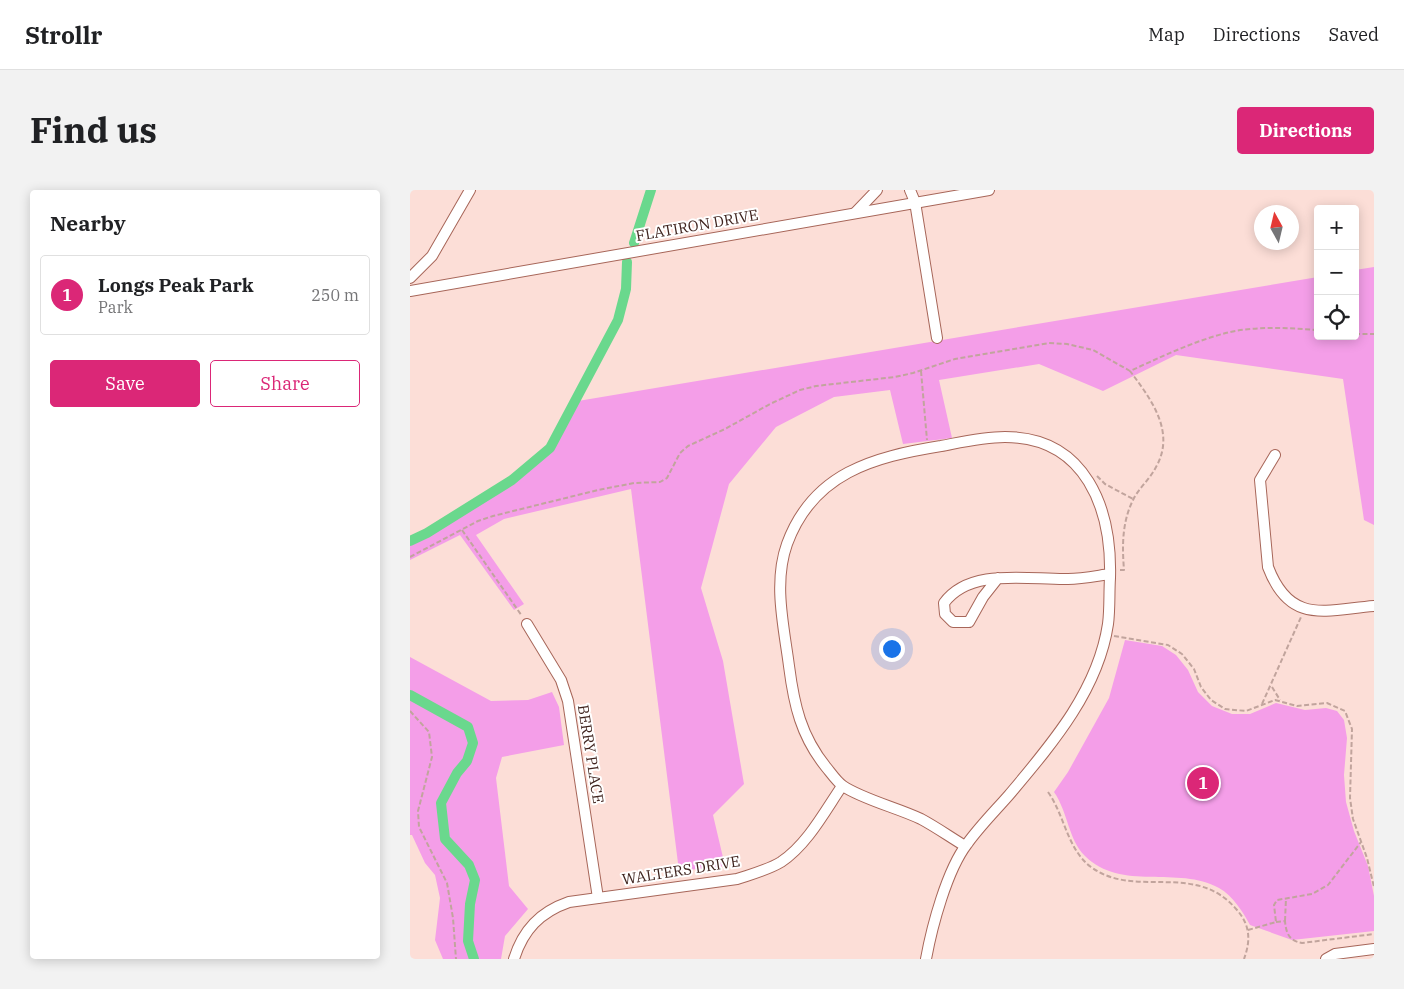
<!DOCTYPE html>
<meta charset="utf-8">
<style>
:root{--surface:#fff;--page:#f2f2f2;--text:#202124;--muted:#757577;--line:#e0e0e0;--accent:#db2777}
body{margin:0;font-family:"IBM Plex Serif",serif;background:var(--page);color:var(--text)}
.controls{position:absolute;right:15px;top:15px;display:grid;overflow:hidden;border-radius:5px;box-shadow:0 2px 12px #0003}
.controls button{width:45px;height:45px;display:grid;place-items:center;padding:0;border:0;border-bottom:1px solid var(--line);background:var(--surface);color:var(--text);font:25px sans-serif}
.compass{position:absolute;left:844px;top:15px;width:45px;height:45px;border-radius:50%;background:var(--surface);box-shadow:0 2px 12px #0003;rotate:352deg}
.you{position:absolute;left:481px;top:458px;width:18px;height:18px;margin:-12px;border:4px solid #fff;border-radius:50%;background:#1a73e8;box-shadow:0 0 0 8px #1a73e833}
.badge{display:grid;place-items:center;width:32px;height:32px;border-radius:50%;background:var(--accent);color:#fff;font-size:16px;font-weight:700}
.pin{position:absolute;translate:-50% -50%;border:2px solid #fff;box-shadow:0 1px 5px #0006}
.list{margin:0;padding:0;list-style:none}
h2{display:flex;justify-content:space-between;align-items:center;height:65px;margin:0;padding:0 20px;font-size:21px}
h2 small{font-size:16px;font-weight:400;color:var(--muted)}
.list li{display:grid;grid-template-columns:32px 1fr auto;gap:15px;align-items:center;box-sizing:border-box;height:80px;margin:0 10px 10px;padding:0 10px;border:1px solid var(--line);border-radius:5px}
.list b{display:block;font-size:19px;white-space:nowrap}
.list p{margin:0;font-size:16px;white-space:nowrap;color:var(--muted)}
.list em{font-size:16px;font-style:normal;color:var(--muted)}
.actions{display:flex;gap:10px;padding:15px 20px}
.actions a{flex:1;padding:11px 0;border:1px solid var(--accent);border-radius:5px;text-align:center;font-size:18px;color:var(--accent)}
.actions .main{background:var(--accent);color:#fff}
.icon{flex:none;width:28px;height:28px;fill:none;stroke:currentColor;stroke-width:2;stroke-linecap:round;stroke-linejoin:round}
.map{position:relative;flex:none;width:964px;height:769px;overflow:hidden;border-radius:5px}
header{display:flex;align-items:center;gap:30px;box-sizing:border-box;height:70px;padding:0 25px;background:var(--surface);border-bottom:1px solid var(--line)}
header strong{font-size:24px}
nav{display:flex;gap:28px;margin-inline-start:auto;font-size:18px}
.intro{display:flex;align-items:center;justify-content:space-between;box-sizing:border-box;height:120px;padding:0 30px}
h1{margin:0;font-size:35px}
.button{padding:12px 22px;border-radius:5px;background:var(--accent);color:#fff;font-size:18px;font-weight:700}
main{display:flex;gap:30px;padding:0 30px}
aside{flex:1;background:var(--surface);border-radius:5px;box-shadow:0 2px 12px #0003}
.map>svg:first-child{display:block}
</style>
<header>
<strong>Strollr</strong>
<nav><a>Map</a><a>Directions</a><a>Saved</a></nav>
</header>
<div class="intro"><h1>Find us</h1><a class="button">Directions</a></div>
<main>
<aside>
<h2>Nearby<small></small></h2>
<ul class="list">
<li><span class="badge">1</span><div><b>Longs Peak Park</b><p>Park</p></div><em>250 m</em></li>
</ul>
<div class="actions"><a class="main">Save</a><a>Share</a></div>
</aside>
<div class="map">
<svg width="964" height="769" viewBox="0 0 964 769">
<rect width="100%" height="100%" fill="#fcded7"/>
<!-- green -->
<g fill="#f49ee8">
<path d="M964 77V335L954 330 933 189 766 165 693 201 629 174 529 190 542 248 493 254 480 200 424 207 366 237 319 294 291 398 313 471 334 594 303 625 315 676 269 681 221 299 94 329 66 345 114 414 104 420 50 345 0 370V350L46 327 83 305 136 264 146 252 168 211 908 87V146H945V80Z"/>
<path d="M715 450 752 456 766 465 778 480 788 502 802 516 822 524H840L866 513 895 520 916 518 927 521 934 530 937 548 934 585 936 612 944 641 958 676 964 706V741L882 750 840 735C833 722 823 706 809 698 768 675 711 702 675 666 658 649 658 622 644 602L658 582 699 508Z"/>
<path d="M0 467 81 511 118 510 142 502 149 517 154 555 92 567 86 588 99 696 118 719 95 746 91 769H33L25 750 30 708 25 685 15 673 2 645H0Z"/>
</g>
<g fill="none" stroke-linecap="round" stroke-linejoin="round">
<!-- canal -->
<g stroke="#6ad88d" stroke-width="10">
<path d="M224 53 241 0"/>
<path d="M0 351 17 343 102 290 140 258 208 130 216 99 217 72"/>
<path d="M0 505 58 537 63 553 57 571 47 583 31 613 35 649 59 675 65 690 60 714 58 751 64 769"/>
</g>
<!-- minor casing -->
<g stroke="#a76659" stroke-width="12">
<g id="minor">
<path d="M500 0 505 12 527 148"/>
<path d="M445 23 467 0"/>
<path d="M0 88 22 66 60 0"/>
<path d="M0 101 579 0"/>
<path d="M865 265 850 290 858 377C880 435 915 420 964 416"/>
<path d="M588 388 573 407 559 432H543L535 424 534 413C560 377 619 390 658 389 672 389 686 386 700 384"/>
<path d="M117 434 151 490 158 511 188 708"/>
<path d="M104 769C113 740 130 722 159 712L327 689C342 684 358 680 371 672 397 655 415 621 432 596"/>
<path d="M516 769C522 736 537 680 557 654 569 637 585 621 599 605 641 555 688 501 698 434 700 419 699 403 700 388 702 319 676 247 595 247 573 247 552 252 531 256 463 267 403 283 377 354 363 393 374 437 379 476 384 515 391 546 416 577 421 583 427 592 433 596 452 609 488 618 511 629 526 637 540 647 555 656"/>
<path d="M916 769 925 764 964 759"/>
</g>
</g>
<!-- path -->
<g stroke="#c1a49d" stroke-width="2" stroke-dasharray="5 2.5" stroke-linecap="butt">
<path d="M945 144H964"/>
<path d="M511 181 517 250"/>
<path d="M687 286 695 294 723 309"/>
<path d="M52 340 112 426"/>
<path d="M0 367 68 331 83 326 188 300 224 293 250 292 257 288 270 263 278 256 315 239 360 214 390 200 406 196 485 187 503 183 545 169 639 153 657 154 683 160 720 181C751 167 786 150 820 142 849 136 878 138 908 140"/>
<path d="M710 380H714C712 355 712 331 724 308 730 297 740 289 746 277 766 242 741 209 720 181"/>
<path d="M704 446 758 455 772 464 784 479 791 497 801 510 815 519 836 521 865 510 887 516 917 513 935 521 942 539 940 608 943 629 957 668 964 697"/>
<path d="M862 497 870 510"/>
<path d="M852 514 891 427"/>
<path d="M0 521 19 542 22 567 8 621 9 637 37 693 43 728 46 769"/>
<path d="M638 602C655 626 657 659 681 677 726 710 785 670 827 720 840 735 841 750 834 769"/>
<path d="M875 731 876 708"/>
<path d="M866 732 875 731C876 743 879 751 892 753L964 744"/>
<path d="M838 740 866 732 864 715 867 710 902 704 918 695 951 652"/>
</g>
<!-- minor -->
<use href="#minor" stroke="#fff" stroke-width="10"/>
</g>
<g text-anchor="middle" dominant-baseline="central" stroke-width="4" stroke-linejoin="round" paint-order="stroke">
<!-- street labels -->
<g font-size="15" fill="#3f231e" stroke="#fff">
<text transform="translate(287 35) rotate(-10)">FLATIRON DRIVE</text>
<text transform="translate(181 564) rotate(81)">BERRY PLACE</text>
<text transform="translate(271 680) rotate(-9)">WALTERS DRIVE</text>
</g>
</g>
</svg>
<div class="controls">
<button>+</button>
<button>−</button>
<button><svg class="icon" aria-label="locate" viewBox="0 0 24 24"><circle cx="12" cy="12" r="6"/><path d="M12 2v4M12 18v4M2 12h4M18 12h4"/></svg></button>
</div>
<svg class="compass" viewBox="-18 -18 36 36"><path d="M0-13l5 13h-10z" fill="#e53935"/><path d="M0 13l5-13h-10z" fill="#757577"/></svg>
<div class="you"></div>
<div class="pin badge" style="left:793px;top:593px">1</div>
</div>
</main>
